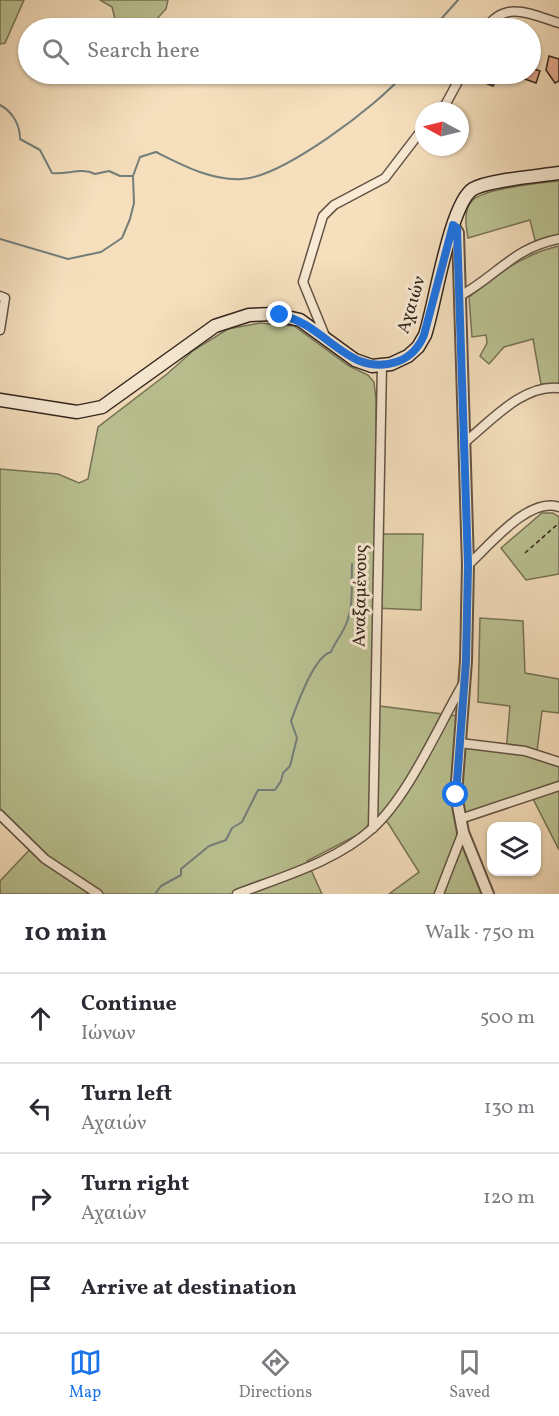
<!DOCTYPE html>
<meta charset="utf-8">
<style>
:root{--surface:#fff;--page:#f2f2f3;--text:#2b2b33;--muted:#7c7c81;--line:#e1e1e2;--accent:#1a73e8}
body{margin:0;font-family:Vollkorn,serif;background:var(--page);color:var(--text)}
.controls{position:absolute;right:18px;bottom:18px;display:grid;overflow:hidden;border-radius:12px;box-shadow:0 2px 4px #0004}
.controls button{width:54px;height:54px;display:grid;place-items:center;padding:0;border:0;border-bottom:2px solid var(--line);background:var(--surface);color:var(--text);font:30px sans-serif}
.compass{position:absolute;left:415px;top:102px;width:54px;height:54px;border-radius:50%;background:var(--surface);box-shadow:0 2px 4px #0004;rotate:277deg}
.stop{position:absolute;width:18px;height:18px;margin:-14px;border:4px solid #1a73e8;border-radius:50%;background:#fff}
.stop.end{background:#1a73e8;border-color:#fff;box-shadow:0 2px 6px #0008}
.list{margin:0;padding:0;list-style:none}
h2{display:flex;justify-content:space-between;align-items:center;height:78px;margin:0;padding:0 24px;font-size:26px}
h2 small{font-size:20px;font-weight:400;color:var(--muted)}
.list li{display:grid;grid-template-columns:39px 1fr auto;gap:18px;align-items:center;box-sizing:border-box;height:90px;padding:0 24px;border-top:2px solid var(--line)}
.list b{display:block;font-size:22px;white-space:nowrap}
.list p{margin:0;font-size:20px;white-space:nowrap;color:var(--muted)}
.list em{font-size:20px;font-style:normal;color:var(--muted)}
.icon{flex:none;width:33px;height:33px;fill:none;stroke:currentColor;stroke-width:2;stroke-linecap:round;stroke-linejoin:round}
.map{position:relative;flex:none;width:559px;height:894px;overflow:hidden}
.search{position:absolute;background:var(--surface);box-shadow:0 2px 4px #0004;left:18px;right:18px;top:18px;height:66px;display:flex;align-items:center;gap:15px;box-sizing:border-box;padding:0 21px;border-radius:33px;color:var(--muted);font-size:22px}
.sheet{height:438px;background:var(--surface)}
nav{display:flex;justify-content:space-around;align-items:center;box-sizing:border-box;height:84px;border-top:2px solid var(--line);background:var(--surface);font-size:16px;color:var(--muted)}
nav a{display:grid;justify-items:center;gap:3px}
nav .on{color:var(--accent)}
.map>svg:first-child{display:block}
</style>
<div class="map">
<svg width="559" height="894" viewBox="0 0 559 894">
<rect width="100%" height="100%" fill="#f5dfbd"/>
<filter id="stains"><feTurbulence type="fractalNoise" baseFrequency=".00333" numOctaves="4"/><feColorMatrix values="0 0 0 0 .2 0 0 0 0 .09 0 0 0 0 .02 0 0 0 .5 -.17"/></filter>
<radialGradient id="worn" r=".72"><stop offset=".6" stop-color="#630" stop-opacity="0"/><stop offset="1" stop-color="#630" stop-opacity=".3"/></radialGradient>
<!-- green -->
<g fill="#bac292" stroke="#767357" stroke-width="1.5">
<path d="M0 0H24L5 43 0 44Z"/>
<path d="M100 0H168L166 9 154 22 158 27 169 28H129V22L115 19 112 7Z"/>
<path d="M559 181V237L536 244 530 220 468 238C466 226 463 211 472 201 483 188 541 183 559 181Z"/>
<path d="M559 246V385L541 384 533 339 504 347 489 364 480 356 487 343 486 335 472 337 469 297C498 274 523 254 559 246Z"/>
<path d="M260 323 294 326 349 366 368 375 374 382 376 399V534H423L421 610 374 608 372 705 458 716V745L506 752 510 706 478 702 480 618 523 621 525 673 559 679V713L542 711 536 759 559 766V850L530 793 457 818 485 894H389L419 872 388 823 370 810V823L361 833 307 861 322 894H0V881L34 845 0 808V469L58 474 79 483 88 479 98 427 167 374 194 350 228 329Z"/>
<path d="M542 513H553L559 517V574L526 580 501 548Z"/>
</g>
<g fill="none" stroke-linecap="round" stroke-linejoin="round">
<!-- stream -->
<g stroke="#737e7b" stroke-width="2">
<path d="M433 28 458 0"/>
<path d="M0 105C13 112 20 125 20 139L40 150 52 173C67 175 81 167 95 174L109 171 120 176H133"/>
<path d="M0 239 68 259 101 252 122 238 130 219 134 203 133 176 140 157 156 152C182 165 212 181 242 179 283 177 378 105 404 74"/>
<path d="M155 894 161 886 181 875V869L209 846 226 840 232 828 242 822 258 790H275L281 781 283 773 290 766 297 738 291 721C297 705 314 656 331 652 335 642 343 633 347 622 354 603 351 584 352 564"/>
</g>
</g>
<!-- building -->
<g fill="#e7ad90" stroke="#32241c" stroke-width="1.5">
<path d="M549 56 559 59V81L555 83 546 70Z"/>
<path d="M531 68 540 71 536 83 511 74H531Z"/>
<path d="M487 74H499L493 86 483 82Z"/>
</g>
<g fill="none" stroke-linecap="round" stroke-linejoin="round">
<!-- minor casing -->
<g stroke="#635344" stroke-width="11">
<g id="minor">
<path d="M486 28C506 0 530 14 559 23"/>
<path d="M442 111 462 74"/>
<path d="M0 296 5 298 0 330"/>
<path d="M460 296C498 275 513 248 559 239"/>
<path d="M325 336 303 282 323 216 334 205 385 178 424 127"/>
<path d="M465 442C491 421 523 384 559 388"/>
<path d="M468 565C489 546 529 496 559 507"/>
<path d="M460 743 525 751 559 762"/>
<path d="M0 815 45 859 98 894"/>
<path d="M460 819 559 786"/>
<path d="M373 828 382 365"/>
<path d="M237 894C284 876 335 862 373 828 409 795 438 727 463 684"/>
<path d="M439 894 463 832"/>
</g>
</g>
<!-- tertiary casing -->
<g stroke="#635344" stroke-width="14">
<path id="tertiary" d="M453 225 458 233 468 565 466 661 456 795 463 832 488 894"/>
</g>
<!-- secondary casing -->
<g stroke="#32241c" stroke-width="15">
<path id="secondary" d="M0 400 77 412 102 407 215 326 249 315 274 314 300 320 355 360 372 366 391 364 408 356 418 347 425 335C435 305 450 203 473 189 488 180 540 176 559 173"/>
</g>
<!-- path -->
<path stroke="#32241c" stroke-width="1.5" stroke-dasharray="4.5 3" stroke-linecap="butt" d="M525 553 559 523"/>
<!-- minor -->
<use href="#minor" stroke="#f8ead4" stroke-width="8"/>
<!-- tertiary -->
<use href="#tertiary" stroke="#f8ead4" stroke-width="10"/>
<!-- secondary -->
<use href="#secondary" stroke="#f8ead4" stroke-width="12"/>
</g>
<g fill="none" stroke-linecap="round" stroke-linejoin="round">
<!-- route -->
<path stroke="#1a73e8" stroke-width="8" d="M280 315C327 324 349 380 399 361 412 356 419 347 424 335L453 225 457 228 468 565 466 661 456 795"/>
</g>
<g text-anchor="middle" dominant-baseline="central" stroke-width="6" stroke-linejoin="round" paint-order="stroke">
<!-- street labels -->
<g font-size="18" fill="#32241c" stroke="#f8ead4">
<text transform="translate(412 305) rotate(-73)">Αχαιών</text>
<text transform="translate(361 596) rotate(-89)">Αναξαμένους</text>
</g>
</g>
<rect width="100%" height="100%" filter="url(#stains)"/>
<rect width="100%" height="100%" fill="url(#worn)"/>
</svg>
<div class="controls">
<button><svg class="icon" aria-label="layers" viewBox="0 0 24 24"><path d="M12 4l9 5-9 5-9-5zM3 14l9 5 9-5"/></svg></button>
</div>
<svg class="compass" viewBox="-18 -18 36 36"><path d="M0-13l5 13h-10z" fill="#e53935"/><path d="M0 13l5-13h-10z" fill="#7c7c81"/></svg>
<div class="stop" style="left:456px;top:795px"></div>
<div class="stop end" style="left:280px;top:315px"></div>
<div class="search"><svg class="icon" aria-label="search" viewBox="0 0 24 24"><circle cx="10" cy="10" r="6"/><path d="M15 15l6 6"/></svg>Search here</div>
</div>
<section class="sheet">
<h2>10 min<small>Walk · 750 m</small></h2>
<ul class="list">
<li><svg class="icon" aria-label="ahead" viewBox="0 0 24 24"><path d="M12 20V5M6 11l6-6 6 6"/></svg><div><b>Continue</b><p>Ιώνων</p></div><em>500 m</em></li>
<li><svg class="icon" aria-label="left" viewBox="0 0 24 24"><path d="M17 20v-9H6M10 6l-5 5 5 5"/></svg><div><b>Turn left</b><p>Αχαιών</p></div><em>130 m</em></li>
<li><svg class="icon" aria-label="right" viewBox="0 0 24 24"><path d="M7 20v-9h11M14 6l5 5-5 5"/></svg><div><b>Turn right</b><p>Αχαιών</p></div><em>120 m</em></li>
<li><svg class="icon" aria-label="arrive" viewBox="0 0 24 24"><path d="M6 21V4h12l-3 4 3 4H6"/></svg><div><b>Arrive at destination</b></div></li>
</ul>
</section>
<nav>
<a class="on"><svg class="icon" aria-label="map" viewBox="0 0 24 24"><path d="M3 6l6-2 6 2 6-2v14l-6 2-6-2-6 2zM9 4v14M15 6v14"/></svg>Map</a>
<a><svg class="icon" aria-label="directions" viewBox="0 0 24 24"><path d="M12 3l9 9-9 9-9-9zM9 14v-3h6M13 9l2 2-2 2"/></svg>Directions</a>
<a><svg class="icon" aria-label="saved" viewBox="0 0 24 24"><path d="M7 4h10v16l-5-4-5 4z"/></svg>Saved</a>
</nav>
